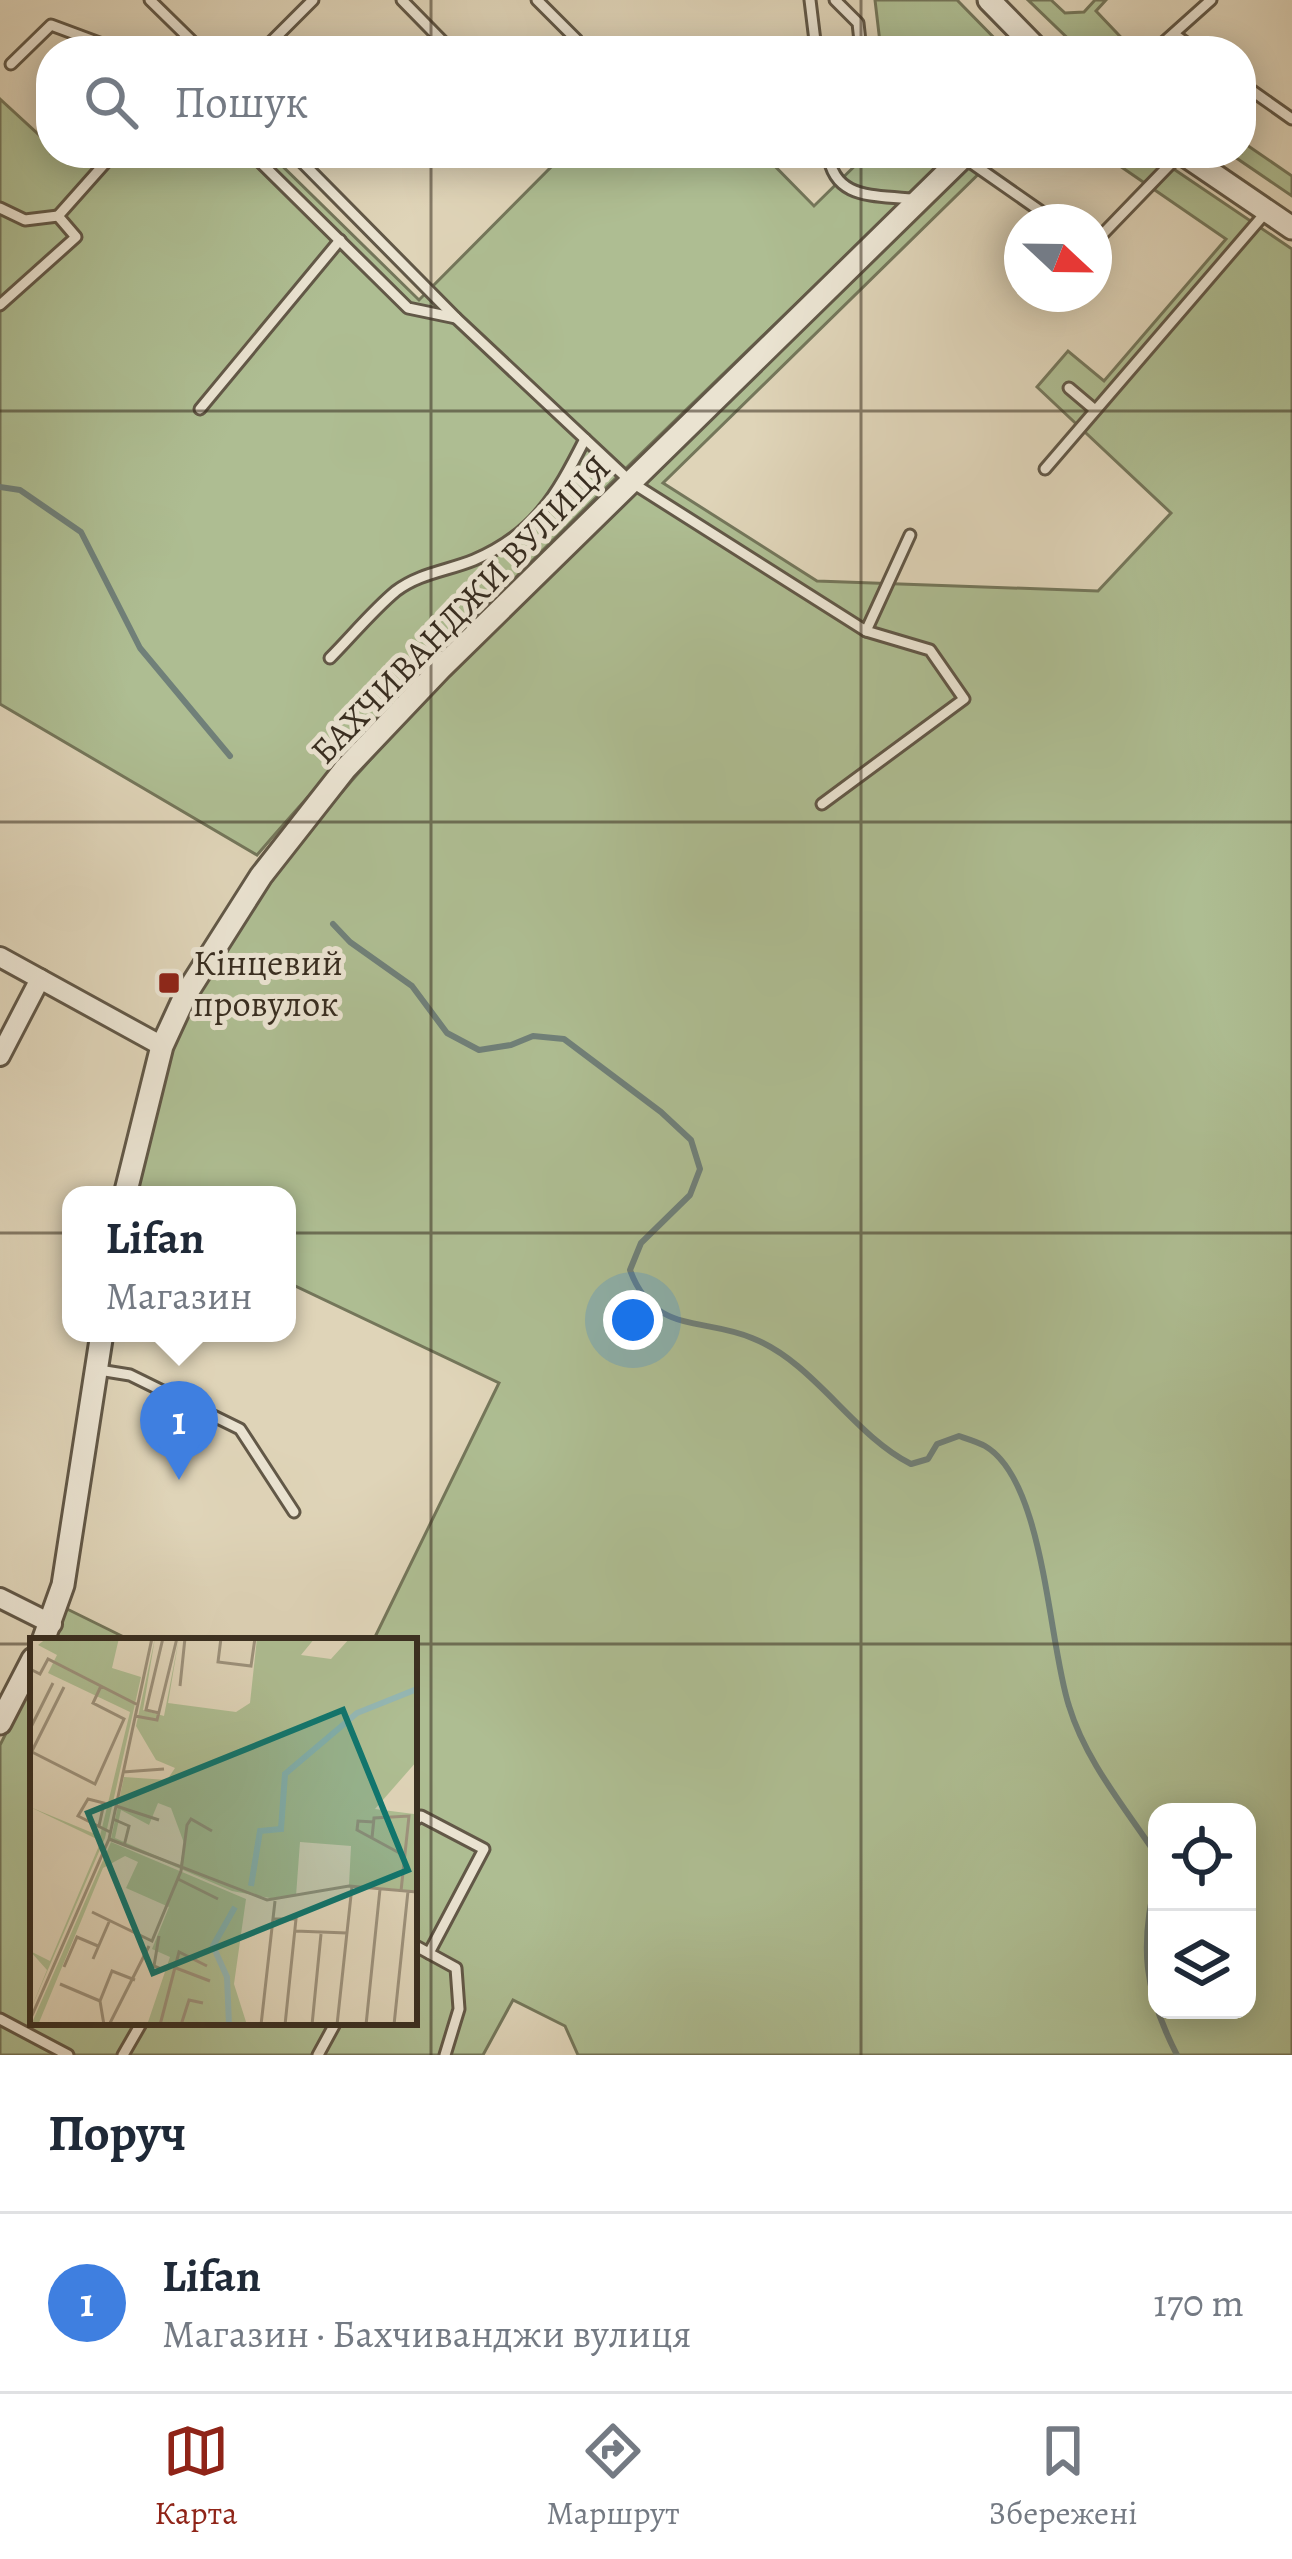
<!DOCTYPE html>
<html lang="uk">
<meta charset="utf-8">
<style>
:root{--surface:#fff;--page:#f6f6f7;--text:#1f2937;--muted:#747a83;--line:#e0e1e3;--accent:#8f2418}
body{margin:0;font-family:Alegreya,serif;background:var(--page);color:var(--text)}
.controls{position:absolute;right:36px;bottom:36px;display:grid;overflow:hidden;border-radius:24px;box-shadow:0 6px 30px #0003}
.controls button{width:108px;height:108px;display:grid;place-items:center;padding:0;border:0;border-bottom:3px solid var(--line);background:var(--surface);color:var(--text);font:60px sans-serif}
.compass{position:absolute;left:1004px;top:204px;width:108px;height:108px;border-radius:50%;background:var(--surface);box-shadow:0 6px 30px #0003;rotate:112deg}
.you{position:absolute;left:633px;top:1320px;width:42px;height:42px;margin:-30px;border:9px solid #fff;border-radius:50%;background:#1a73e8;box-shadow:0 0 0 18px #1a73e833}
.badge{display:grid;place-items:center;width:78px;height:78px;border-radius:50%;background:var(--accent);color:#fff;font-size:39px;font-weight:700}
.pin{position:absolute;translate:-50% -99px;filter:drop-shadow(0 3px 6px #0008)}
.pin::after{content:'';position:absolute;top:63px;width:42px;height:36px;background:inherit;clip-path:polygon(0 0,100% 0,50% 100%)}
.popup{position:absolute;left:62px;top:1186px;width:234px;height:156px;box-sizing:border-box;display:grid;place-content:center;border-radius:24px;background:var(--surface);filter:drop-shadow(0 3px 9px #0005);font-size:39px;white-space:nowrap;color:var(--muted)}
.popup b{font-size:45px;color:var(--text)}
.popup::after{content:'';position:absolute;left:50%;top:100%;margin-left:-24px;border:24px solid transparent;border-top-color:var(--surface)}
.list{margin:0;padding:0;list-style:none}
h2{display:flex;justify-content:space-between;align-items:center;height:156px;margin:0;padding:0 48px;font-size:51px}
h2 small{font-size:39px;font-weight:400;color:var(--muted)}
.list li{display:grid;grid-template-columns:78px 1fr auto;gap:36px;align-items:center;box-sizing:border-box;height:180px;padding:0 48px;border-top:3px solid var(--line)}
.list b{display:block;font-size:45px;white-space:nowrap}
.list p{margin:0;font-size:39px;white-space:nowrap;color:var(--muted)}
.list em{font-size:39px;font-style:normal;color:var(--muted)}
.icon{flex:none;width:66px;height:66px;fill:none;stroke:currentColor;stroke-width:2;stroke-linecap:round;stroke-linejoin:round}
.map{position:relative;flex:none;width:1292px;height:2055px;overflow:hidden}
.search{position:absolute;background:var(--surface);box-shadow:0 6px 30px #0003;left:36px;right:36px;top:36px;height:132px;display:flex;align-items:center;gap:30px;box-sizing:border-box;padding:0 42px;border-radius:48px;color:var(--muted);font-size:45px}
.sheet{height:336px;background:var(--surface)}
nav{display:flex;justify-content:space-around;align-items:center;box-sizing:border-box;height:168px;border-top:3px solid var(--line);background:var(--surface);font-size:33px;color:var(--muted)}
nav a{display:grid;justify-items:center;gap:6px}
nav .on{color:var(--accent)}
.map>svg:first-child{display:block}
</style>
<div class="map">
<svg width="1292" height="2055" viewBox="0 0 1292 2055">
<rect width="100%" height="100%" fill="#dfd4b8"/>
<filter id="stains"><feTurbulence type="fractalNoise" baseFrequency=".00167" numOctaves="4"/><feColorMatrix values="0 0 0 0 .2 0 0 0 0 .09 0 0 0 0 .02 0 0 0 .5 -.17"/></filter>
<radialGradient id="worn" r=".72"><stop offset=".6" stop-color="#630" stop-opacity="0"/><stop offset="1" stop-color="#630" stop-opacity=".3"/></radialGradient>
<!-- green -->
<g fill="#aebd92" stroke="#74765a" stroke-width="3" fill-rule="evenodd">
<path d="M875 0H957L1007 51H881Z"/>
<path d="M1028 0H1051L1065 13 1084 12 1095 0H1106L1096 11 1134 51H1081Z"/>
<path d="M0 99 51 146V153H58L69 163 79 153H269L419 300 565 153H762L814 206 868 153H952C717 383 472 605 257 855L0 704Z"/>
<path d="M1241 141 1292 176V196L1229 153H1241Z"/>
<path d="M983 153H1000L663 483 817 581 1098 591 1171 513 1037 387 1068 351 1104 381 1226 239 1101 153H1150L1292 249V2055H578L565 2026 513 2000 483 2055H0V1745L33 1680V2022H414V1641H373L499 1383 287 1282V1195H136C150 1127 163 1057 198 996 297 817 447 676 593 535 723 407 853 280 983 153ZM1157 1812H1247V2010H1157Z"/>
<path d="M61 1606 132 1641H50Z"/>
</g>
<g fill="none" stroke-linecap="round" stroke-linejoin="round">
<!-- stream -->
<g stroke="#708079" stroke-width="6">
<path d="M0 487 20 490 81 532 140 648 230 756"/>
<path d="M333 924 350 942 412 986 447 1033 479 1050 511 1045 533 1036 564 1039 661 1112 691 1140 700 1169 690 1195 641 1243 630 1270C654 1335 702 1317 752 1338 815 1363 852 1434 911 1464L928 1459 937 1444 959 1436C968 1439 978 1442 985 1446 1045 1481 1048 1642 1069 1706 1085 1759 1122 1804 1153 1850L1157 1865"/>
<path d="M1157 1875C1139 1946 1144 1991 1177 2055"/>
</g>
<!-- service casing -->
<g stroke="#625847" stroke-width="15">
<g id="service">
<path d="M150 0 198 47"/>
<path d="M402 0 452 51"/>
<path d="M537 0 577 40"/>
<path d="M810 0 815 41"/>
<path d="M835 0 858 23 861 51"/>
<path d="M1174 34 1197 51"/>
<path d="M262 51 313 0"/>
<path d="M1154 51 1211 0"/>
<path d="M11 64 51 25 121 51"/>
<path d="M1241 83 1292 119"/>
<path d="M251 153 408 308 456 318"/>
<path d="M293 153 456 318 631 482 866 631 930 650 964 699 822 804"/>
<path d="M828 153C834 202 877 194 917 200"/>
<path d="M963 157 1056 222"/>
<path d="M0 208 25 220 58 216"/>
<path d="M58 216 114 153"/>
<path d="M1094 243 1181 153"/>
<path d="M0 305 76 237 58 216"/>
<path d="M1069 388 1095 410"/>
<path d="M200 409 340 240"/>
<path d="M1045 469 1267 211"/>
<path d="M866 631 910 535"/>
<path d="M330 658C351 637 372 611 396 591 420 573 447 571 474 560 535 534 556 496 585 439"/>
<path d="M99 1370 130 1375 240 1429 294 1512"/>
<path d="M414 1821 421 1816 484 1849 429 1953"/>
<path d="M414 1945 456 1968 459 2009 445 2055"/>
<path d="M0 2019 68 2055"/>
<path d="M123 2055 142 2022"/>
<path d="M318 2055 336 2022"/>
</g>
</g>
<!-- minor casing -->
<g stroke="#625847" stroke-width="24">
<g id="minor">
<path d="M0 957 162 1046"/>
<path d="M0 1056 40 979"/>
<path d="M0 1598 52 1624"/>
</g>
</g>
<!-- tertiary casing -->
<g stroke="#625847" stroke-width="27">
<g id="tertiary">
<path d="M989 0 1039 51"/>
<path d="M1182 153 1292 228"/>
<path d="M125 1195 162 1046 186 994 261 876 345 769 441 668 967 153"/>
<path d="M43 1641 63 1585 102 1333"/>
<path d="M0 1723 33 1659"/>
</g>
</g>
<!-- service -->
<use href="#service" stroke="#eae3d1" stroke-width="9"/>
<!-- minor -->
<use href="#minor" stroke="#eae3d1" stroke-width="18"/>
<!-- tertiary -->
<use href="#tertiary" stroke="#eae3d1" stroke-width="21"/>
</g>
<!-- grid -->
<path fill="none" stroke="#392e21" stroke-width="3" stroke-opacity="0.55" d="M431 0V51M861 0V51M431 153V2055M861 153V2055M0 411H1292M0 822H1292M0 1233H1292M0 1644H33M414 1644H1292"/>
<!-- markers -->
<rect fill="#8f2418" stroke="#eae3d1" stroke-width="4.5" x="157" y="971" width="24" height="24" rx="6"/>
<g text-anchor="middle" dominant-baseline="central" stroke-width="10" stroke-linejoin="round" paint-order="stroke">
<!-- street labels -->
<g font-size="36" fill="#392e21" stroke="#eae3d1">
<text transform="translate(460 609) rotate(-46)">БАХЧИВАНДЖИ ВУЛИЦЯ</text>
</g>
<!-- poi labels -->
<g font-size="36" fill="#392e21" stroke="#eae3d1" text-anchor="start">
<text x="193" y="962">Кінцевий<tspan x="193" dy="41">провулок</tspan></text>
</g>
</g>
<!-- overview -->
<g transform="translate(30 1638)">
<rect width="387" height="387" fill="#dfd4b8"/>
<path d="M17 0H89L82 30 111 39 75 200 0 373 17 332 0 313 20 323 71 203 0 169 70 198 100 74 18 35 27 17 8 7ZM125 0 113 72 134 78 149 0 138 65 206 74 220 65 227 0H285L271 17 301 21 320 0H387V123L345 171 384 176 387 253 319 247 321 208 270 204 266 258 245 261 202 253 81 201 94 139 137 142 145 130 126 122 106 88ZM128 165 141 170 154 205 150 228 85 200 91 172 119 187ZM81 204 216 261 204 346 217 387H117L140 319 122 311 139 269 96 250 108 224 95 218 73 230 8 387H1Z" fill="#aebd92" fill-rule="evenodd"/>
<path fill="none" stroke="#94b7b4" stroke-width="6" d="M221 248 230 193 251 191 255 136 327 75 387 51M199 387 197 339 183 308 205 269"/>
<path fill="none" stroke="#9d927c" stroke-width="3" d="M191 0 188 24 221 28 225 0M0 31 10 36 18 21 108 67M150 48 155 0M129 75 116 72 133 0M105 78 127 82 147 0M0 91 23 45M0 113 65 146 94 81 63 65 71 48M2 113 34 49M93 134 134 131M86 168 129 182M83 181 99 188 94 208M344 184 328 183 327 192 375 218M69 188 74 165 58 161 48 178 80 194M342 200 344 180 379 178 371 253M79 201 237 262 319 248 387 254M148 241 188 261M62 274 122 303 151 233 157 187 161 181 182 193M242 281H266L255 387M265 293 317 295M129 298 124 328 131 331M63 321 79 284M34 329 47 299 68 308M146 330 180 343M30 346 70 363M0 382 79 201 122 0M74 387 70 363 82 333 105 342M79 387 119 308M130 387 149 314 177 328M151 387 159 362 173 365M231 387 245 263M282 387 291 296M307 387 322 248M336 387 350 251M364 387 378 253"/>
<path fill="#0f766e" fill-opacity="0.15" stroke="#0f766e" stroke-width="6" d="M313 72 378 232 123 335 58 175Z"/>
<rect width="387" height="387" fill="none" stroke="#392e21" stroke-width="6"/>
</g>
<rect width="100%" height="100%" filter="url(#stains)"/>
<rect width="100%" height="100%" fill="url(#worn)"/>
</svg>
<div class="controls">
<button><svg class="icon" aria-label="locate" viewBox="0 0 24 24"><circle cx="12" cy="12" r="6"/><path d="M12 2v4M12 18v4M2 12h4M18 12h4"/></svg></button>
<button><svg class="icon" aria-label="layers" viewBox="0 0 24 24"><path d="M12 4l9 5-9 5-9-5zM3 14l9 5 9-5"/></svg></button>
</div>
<svg class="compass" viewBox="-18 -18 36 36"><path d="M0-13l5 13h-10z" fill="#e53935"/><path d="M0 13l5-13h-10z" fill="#747a83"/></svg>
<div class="you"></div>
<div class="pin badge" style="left:179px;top:1480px;background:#3f7fe0">1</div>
<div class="popup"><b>Lifan</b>Магазин</div>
<div class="search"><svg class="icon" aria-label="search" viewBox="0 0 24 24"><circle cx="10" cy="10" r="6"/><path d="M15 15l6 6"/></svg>Пошук</div>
</div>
<section class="sheet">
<h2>Поруч<small></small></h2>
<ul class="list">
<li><span class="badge" style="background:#3f7fe0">1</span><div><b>Lifan</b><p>Магазин · Бахчиванджи вулиця</p></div><em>170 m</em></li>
</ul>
</section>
<nav>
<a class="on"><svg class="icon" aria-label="map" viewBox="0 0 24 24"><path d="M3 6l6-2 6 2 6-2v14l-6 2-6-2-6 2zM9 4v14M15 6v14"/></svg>Карта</a>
<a><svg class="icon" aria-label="directions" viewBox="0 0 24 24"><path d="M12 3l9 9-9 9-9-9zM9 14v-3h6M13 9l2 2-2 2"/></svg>Маршрут</a>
<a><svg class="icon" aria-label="saved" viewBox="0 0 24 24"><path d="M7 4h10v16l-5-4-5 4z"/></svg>Збережені</a>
</nav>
